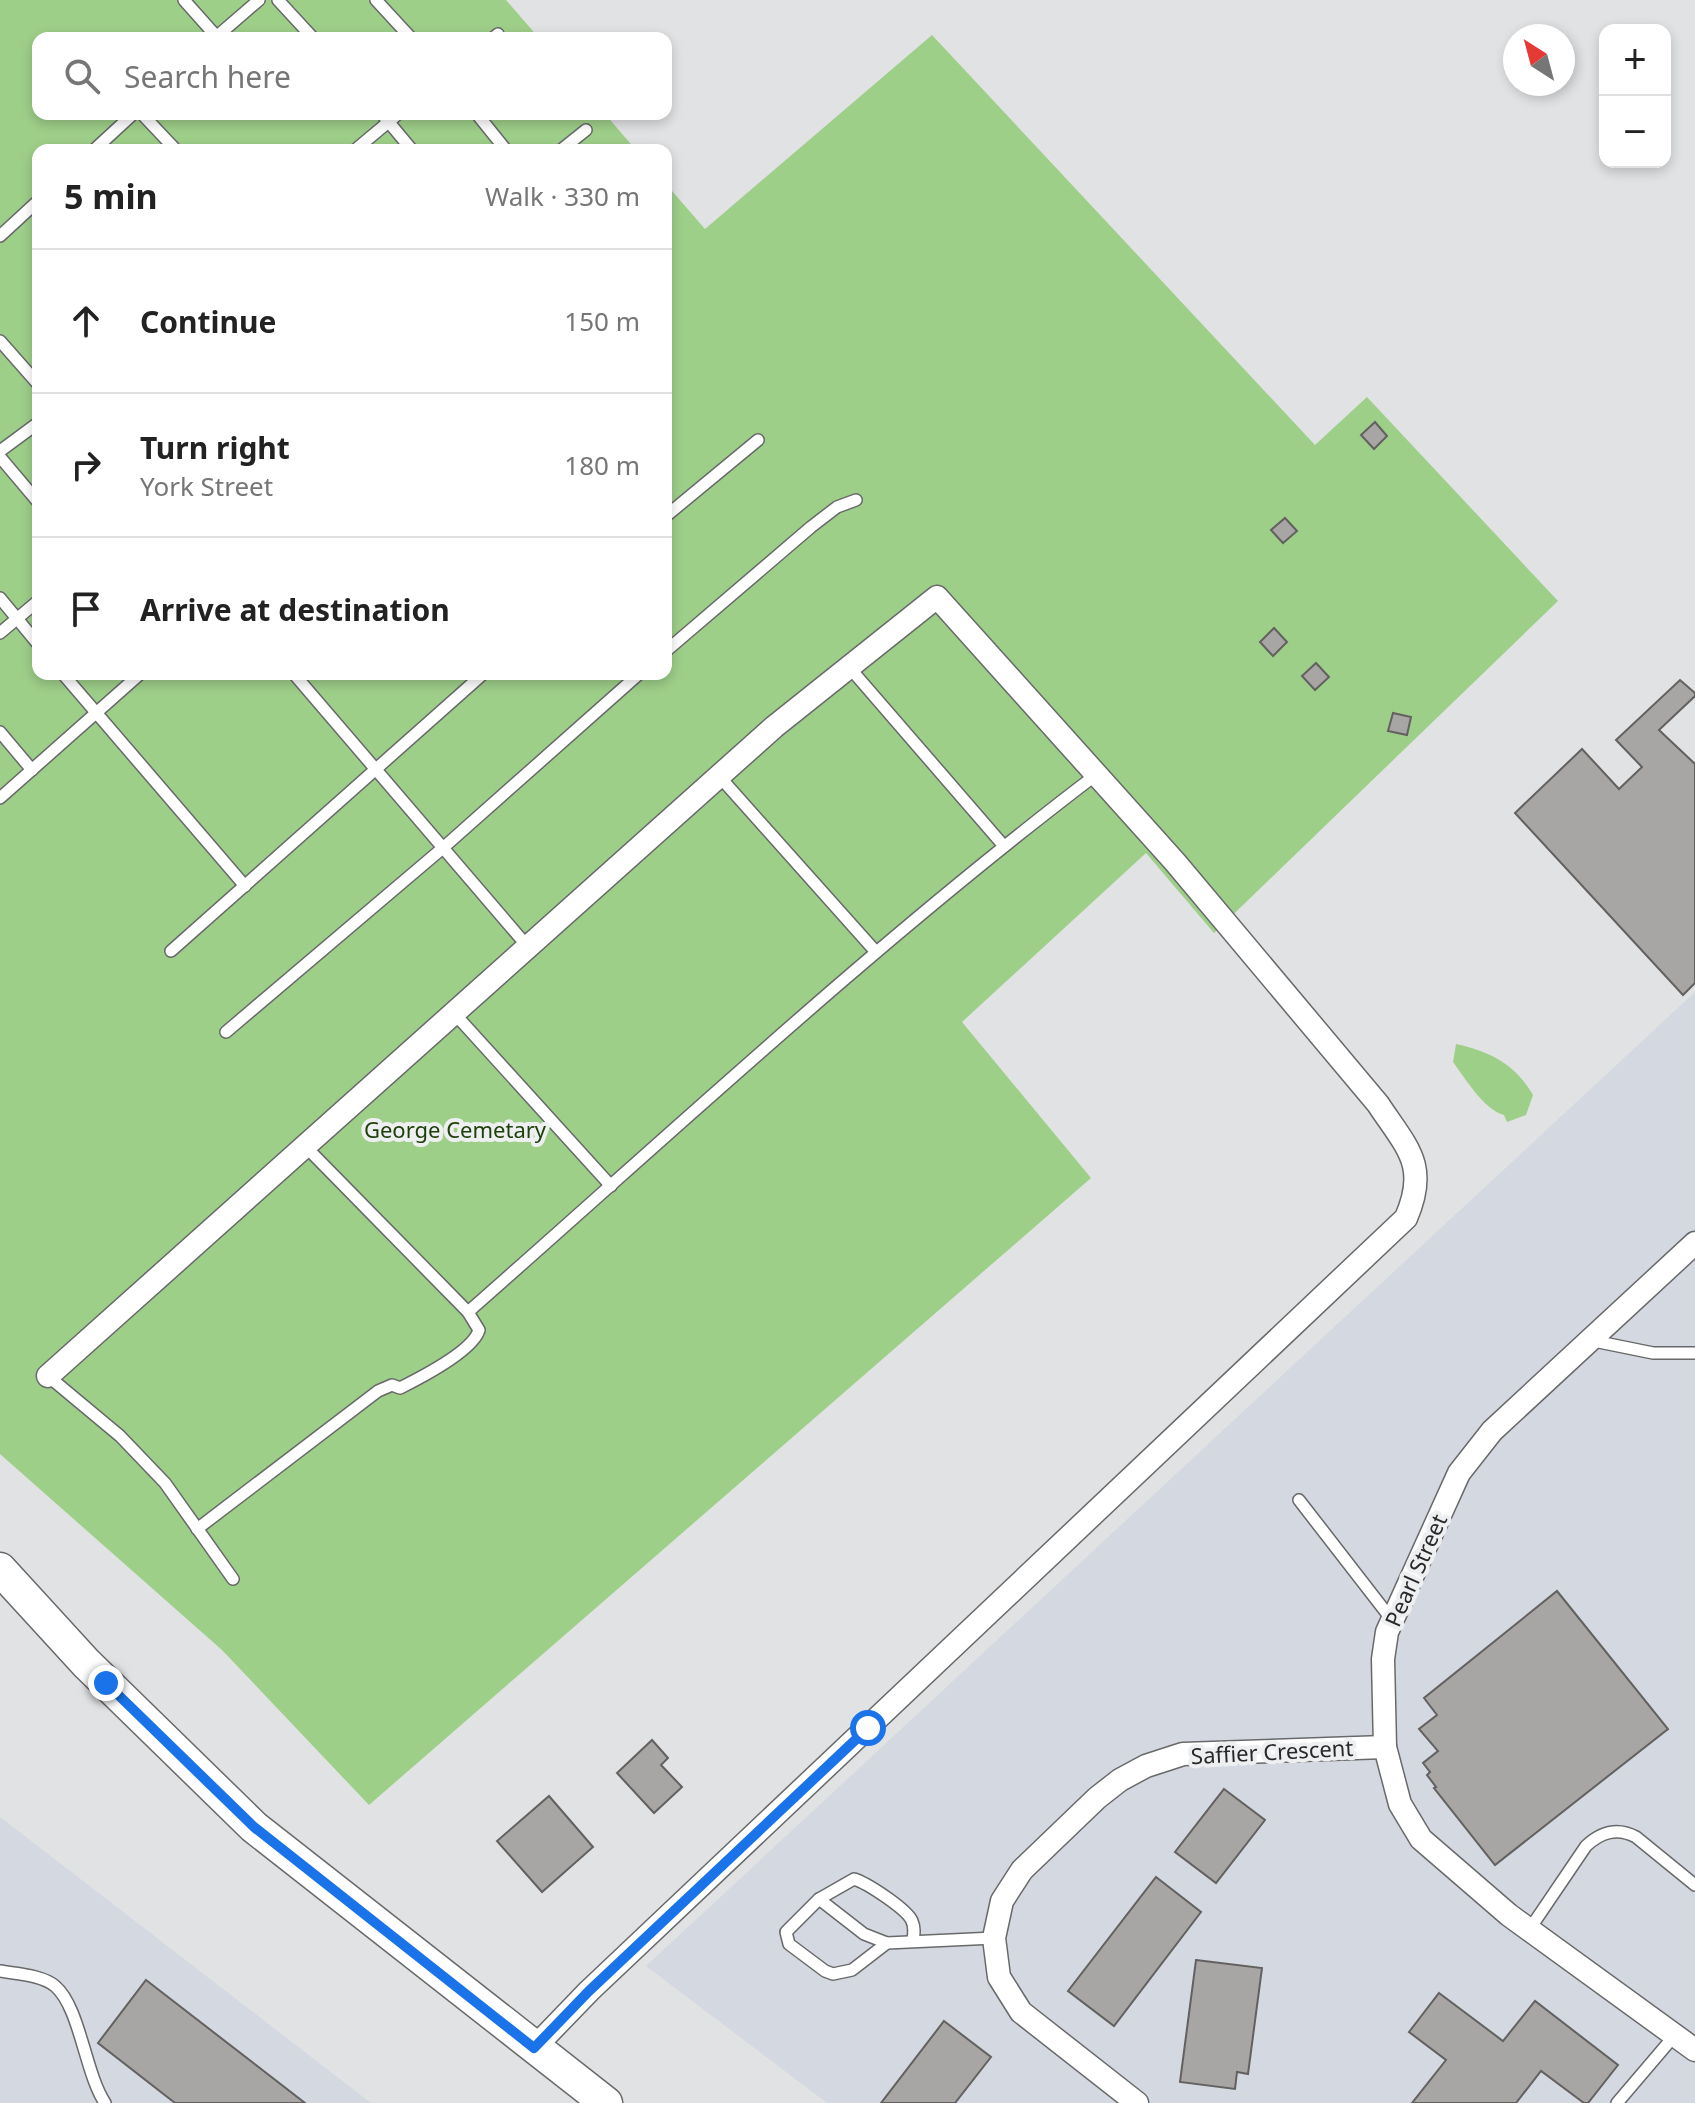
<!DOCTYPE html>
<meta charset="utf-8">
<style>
:root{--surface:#fff;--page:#f2f2f2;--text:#222;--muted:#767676;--line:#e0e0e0}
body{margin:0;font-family:"Noto Sans",sans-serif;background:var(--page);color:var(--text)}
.controls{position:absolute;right:24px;top:24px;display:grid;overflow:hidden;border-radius:16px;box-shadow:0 4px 12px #0003}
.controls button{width:72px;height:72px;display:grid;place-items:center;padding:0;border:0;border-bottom:2px solid var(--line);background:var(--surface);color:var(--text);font:40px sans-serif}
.compass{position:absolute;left:1503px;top:24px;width:72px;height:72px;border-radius:50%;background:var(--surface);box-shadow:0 4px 12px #0003;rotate:324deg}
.stop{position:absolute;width:24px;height:24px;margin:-18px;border:6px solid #1a73e8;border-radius:50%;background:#fff}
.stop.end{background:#1a73e8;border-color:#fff;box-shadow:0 2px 8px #0008}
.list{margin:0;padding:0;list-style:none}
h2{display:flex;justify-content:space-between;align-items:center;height:104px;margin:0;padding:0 32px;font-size:34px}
h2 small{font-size:26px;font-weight:400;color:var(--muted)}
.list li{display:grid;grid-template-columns:52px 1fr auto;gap:24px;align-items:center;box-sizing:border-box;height:144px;padding:0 32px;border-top:2px solid var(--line)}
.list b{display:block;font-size:30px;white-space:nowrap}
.list p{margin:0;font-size:26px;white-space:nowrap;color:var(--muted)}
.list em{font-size:26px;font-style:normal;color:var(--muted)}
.icon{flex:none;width:44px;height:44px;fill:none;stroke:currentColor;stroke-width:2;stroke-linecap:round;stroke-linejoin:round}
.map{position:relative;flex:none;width:1695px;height:2103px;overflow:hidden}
.search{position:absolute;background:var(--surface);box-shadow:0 4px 12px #0003;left:32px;top:32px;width:640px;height:88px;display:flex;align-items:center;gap:20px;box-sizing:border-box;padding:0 28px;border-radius:16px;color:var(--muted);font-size:30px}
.panel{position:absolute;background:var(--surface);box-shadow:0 4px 12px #0003;left:32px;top:144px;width:640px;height:536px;border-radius:16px}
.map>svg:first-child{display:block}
</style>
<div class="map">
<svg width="1695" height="2103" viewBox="0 0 1695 2103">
<rect width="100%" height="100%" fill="#e1e2e4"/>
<!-- built -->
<g fill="#d4d8e1">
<path d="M1695 992V2103H827L646 1966Z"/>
<path d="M0 1817 371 2103H0Z"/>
</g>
<!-- green -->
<g fill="#9ecf89">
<path d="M0 0H506L539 38H38V114H605L636 150H38V674H666V184L705 229 932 35 1315 445 1367 397 1558 601 1214 933 1146 853 962 1022 1091 1178 369 1805 222 1650 0 1454Z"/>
<path d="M1456 1044C1491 1052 1515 1064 1533 1095L1526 1115 1507 1122 1504 1115C1484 1110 1465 1078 1453 1062Z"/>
</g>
<!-- building -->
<g fill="#a8a6a5" stroke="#636160" stroke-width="2">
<path d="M1375 422 1387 436 1374 449 1361 435Z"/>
<path d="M1285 518 1297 531 1283 543 1271 530Z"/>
<path d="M1274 628 1287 642 1273 656 1260 642Z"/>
<path d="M1316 663 1329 677 1315 690 1302 676Z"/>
<path d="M1680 680 1695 693V696L1659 730 1695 764V983L1683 995 1515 813 1582 749 1619 789 1642 767 1616 740Z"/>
<path d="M1393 713 1411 717 1407 735 1388 731Z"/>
<path d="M1557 1591 1668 1729 1495 1865 1434 1788 1436 1787 1427 1775 1430 1772 1423 1763 1438 1751 1419 1729 1437 1715 1424 1698Z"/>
<path d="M652 1740 668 1758 661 1765 682 1787 654 1813 617 1773Z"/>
<path d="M1224 1789 1265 1820 1216 1883 1175 1852Z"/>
<path d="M549 1796 593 1847 542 1892 497 1841Z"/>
<path d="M1156 1877 1201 1912 1114 2026 1068 1991Z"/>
<path d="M1196 1960 1262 1968 1248 2074 1237 2072 1235 2089 1180 2082Z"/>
<path d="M146 1980 305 2103H175L98 2043Z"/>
<path d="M1439 1993 1503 2041 1535 2001 1618 2065 1588 2103H1584L1541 2071 1516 2103H1412L1446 2060 1409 2032Z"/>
<path d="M944 2021 991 2057 955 2103H881Z"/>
</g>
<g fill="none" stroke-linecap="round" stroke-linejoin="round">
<!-- lane casing -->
<g stroke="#68696a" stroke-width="14">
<g id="lane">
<path d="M184 0 216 36"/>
<path d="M278 0 313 38"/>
<path d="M376 0 411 38"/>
<path d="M215 38 259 0"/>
<path d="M493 38 498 34"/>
<path d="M142 114 176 150"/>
<path d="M382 114 412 150"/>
<path d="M477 114 506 150"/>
<path d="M94 150 133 114"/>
<path d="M355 150 398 114"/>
<path d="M561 150 586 130"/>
<path d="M0 236 38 201"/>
<path d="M0 341 38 384"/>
<path d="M0 451 38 423"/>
<path d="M0 457 38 502"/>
<path d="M666 516 758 440"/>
<path d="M0 598 38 644"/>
<path d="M0 633 38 601"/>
<path d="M666 651 811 527 837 507 856 500"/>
<path d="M849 667 1003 845"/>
<path d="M63 674 245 886"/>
<path d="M294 674 528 947"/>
<path d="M0 732 32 770"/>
<path d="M719 776 876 952"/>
<path d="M0 798 140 674"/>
<path d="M171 951 483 674"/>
<path d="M454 1013 611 1186"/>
<path d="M226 1032 444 847 639 674"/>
<path d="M305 1146 468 1312"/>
<path d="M1589 1340 1653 1353H1695"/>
<path d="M48 1376 120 1436 165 1483 233 1579"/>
<path d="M1299 1500 1392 1620"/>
<path d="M197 1529 378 1391 392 1385 400 1388C420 1378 473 1351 479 1330L468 1312C675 1130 877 941 1097 774"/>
<path d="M819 1899 864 1934 887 1943 994 1938"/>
<path d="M1529 1930 1586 1846C1601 1832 1617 1827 1636 1837L1695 1885"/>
<path d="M887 1943 852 1970 833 1974 825 1971 789 1944 786 1932 819 1899 854 1879C867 1883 907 1909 912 1921 915 1928 914 1934 913 1941"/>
<path d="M0 1971C17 1974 42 1975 55 1986 80 2007 85 2073 105 2103"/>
<path d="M1617 2103 1675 2035"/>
</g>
</g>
<!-- street casing -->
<g stroke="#68696a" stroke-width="25">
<g id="street">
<path d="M1695 1243 1492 1431 1459 1473 1387 1632 1383 1659 1385 1747 1400 1804 1421 1839 1509 1915 1695 2050"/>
<path d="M48 1376 774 727 937 597 1175 862 1378 1104C1407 1148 1429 1165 1406 1218L589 1991 534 2048"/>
<path d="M1137 2103 1021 2012 999 1977 994 1938 1002 1901 1022 1870 1097 1798 1120 1780 1146 1766 1183 1754 1385 1747"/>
</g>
</g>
<!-- secondary casing -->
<g stroke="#68696a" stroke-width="35">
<path id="secondary" d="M0 1569 86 1663 254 1827 606 2103"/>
</g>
<!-- lane -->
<use href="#lane" stroke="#fff" stroke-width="11"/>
<!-- street -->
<use href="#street" stroke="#fff" stroke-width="22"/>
<!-- secondary -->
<use href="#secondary" stroke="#fff" stroke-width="32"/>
</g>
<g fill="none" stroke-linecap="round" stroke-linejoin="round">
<!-- route -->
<path stroke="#1a73e8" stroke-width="10" d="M106 1683 254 1827 534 2048 589 1991 868 1728"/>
</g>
<g text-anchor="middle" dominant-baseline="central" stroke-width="8" stroke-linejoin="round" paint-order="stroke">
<!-- park labels -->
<g font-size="22" fill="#1e4109" stroke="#eeeff1">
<text x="455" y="1129">George Cemetary</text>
</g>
<!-- street labels -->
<g font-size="22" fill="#272828" stroke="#eeeff1">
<text transform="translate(1415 1570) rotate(-66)">Pearl Street</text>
<text transform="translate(1272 1751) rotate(-3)">Saffier Crescent</text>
</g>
</g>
</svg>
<div class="controls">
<button>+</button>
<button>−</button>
</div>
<svg class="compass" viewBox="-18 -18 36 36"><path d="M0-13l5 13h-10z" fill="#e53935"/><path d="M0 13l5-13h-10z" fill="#767676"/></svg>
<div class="stop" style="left:868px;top:1728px"></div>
<div class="stop end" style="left:106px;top:1683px"></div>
<div class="search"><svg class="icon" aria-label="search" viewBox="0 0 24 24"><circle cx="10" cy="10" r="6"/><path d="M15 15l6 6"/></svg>Search here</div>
<section class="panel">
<h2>5 min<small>Walk · 330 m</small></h2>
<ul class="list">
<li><svg class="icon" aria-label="ahead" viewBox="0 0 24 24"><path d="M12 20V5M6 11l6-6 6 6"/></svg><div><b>Continue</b></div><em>150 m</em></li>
<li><svg class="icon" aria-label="right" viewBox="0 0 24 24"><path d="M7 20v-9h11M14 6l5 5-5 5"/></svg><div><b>Turn right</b><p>York Street</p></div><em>180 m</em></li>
<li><svg class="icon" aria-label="arrive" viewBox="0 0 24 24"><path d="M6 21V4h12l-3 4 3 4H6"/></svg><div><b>Arrive at destination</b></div></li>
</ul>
</section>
</div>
